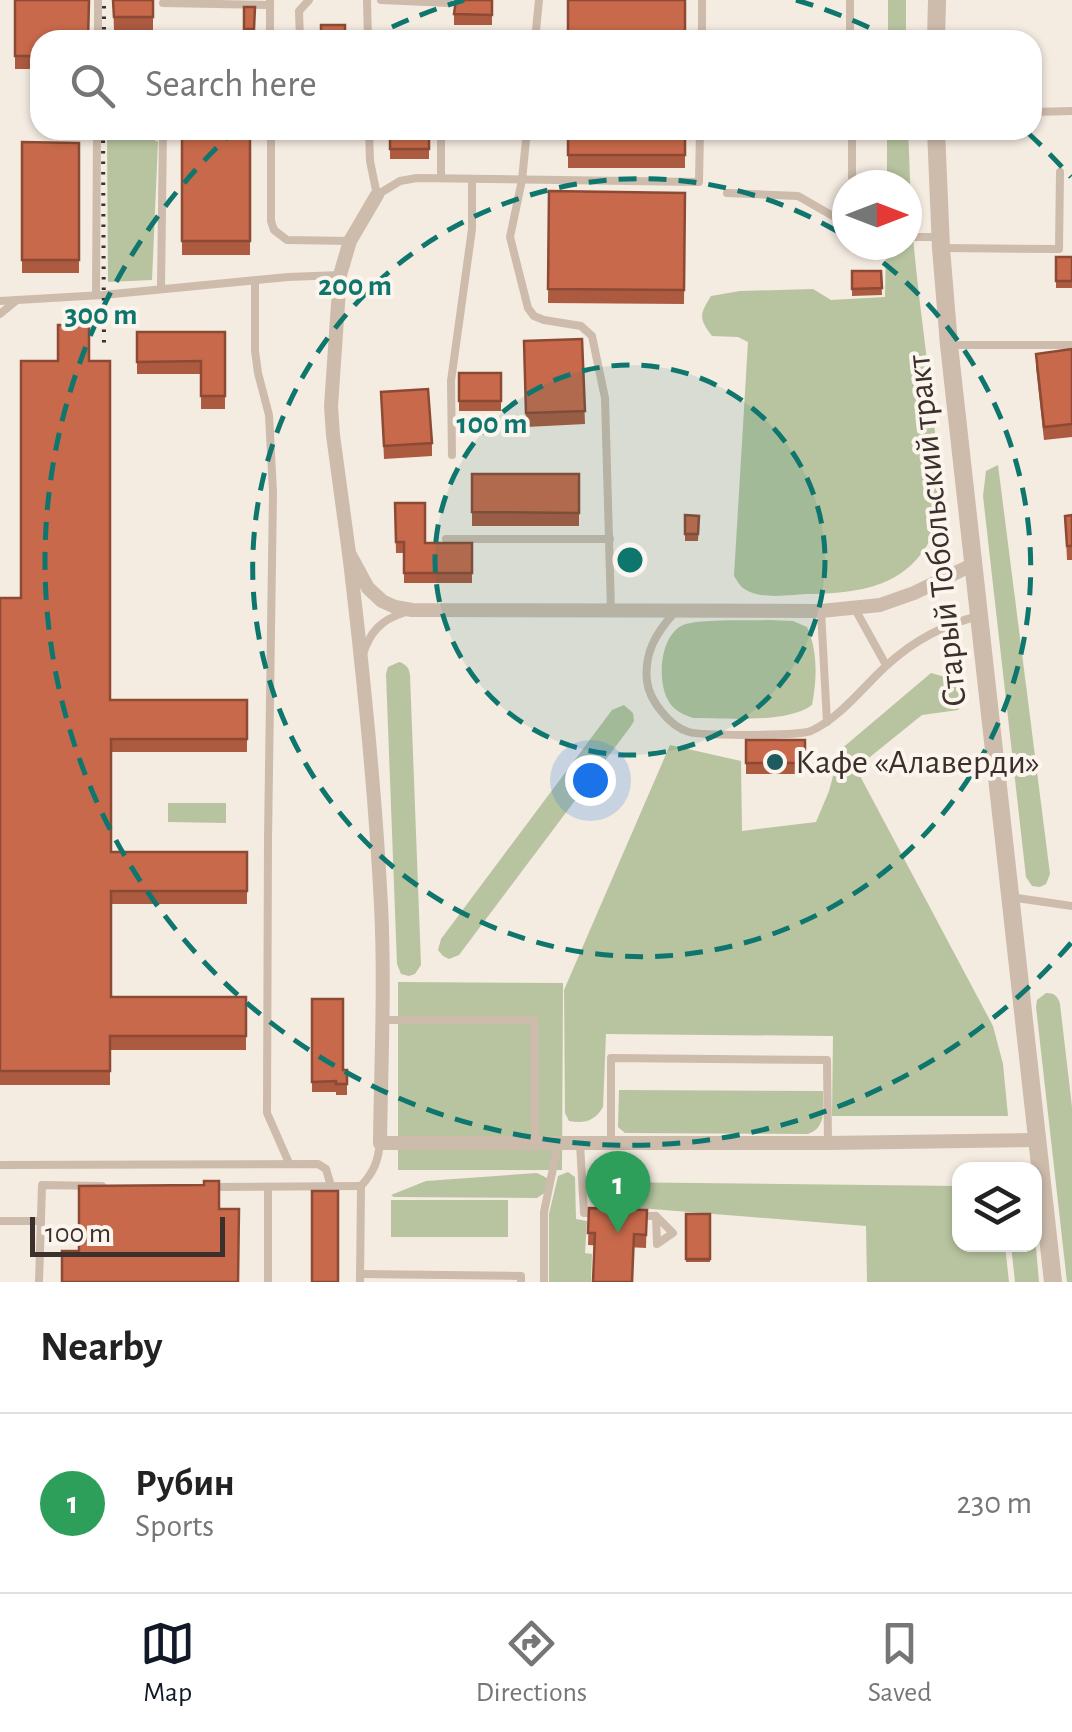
<!DOCTYPE html>
<meta charset="utf-8">
<style>
:root{--surface:#fff;--page:#f6f6f6;--text:#222;--muted:#767676;--line:#e0e0e0;--accent:#111827}
body{margin:0;font-family:"Alegreya Sans",sans-serif;background:var(--page);color:var(--text)}
.controls{position:absolute;right:30px;bottom:30px;display:grid;overflow:hidden;border-radius:20px;box-shadow:0 2px 8px #0004}
.controls button{width:90px;height:90px;display:grid;place-items:center;padding:0;border:0;border-bottom:2px solid var(--line);background:var(--surface);color:var(--text);font:50px sans-serif}
.compass{position:absolute;left:832px;top:170px;width:90px;height:90px;border-radius:50%;background:var(--surface);box-shadow:0 2px 8px #0004;rotate:90deg}
.scale{position:absolute;left:30px;bottom:25px;width:195px;box-sizing:border-box;padding-left:10px;border:5px solid #3b302b;border-top:0;font-size:28px;line-height:35px;white-space:nowrap;color:#3b302b;-webkit-text-stroke:8px #fbf5ee;paint-order:stroke}
.you{position:absolute;left:590px;top:780px;width:35px;height:35px;margin:-25px;border:8px solid #fff;border-radius:50%;background:#1a73e8;box-shadow:0 0 0 15px #1a73e833}
.badge{display:grid;place-items:center;width:65px;height:65px;border-radius:50%;background:var(--accent);color:#fff;font-size:32px;font-weight:700}
.pin{position:absolute;translate:-50% -82px;filter:drop-shadow(0 2px 5px #0008)}
.pin::after{content:'';position:absolute;top:52px;width:35px;height:30px;background:inherit;clip-path:polygon(0 0,100% 0,50% 100%)}
.list{margin:0;padding:0;list-style:none}
h2{display:flex;justify-content:space-between;align-items:center;height:130px;margin:0;padding:0 40px;font-size:42px}
h2 small{font-size:32px;font-weight:400;color:var(--muted)}
.list li{display:grid;grid-template-columns:65px 1fr auto;gap:30px;align-items:center;box-sizing:border-box;height:180px;padding:0 40px;border-top:2px solid var(--line)}
.list b{display:block;font-size:38px;white-space:nowrap}
.list p{margin:0;font-size:32px;white-space:nowrap;color:var(--muted)}
.list em{font-size:32px;font-style:normal;color:var(--muted)}
.icon{flex:none;width:55px;height:55px;fill:none;stroke:currentColor;stroke-width:2;stroke-linecap:round;stroke-linejoin:round}
.map{position:relative;flex:none;width:1072px;height:1282px;overflow:hidden}
.search{position:absolute;background:var(--surface);box-shadow:0 2px 8px #0004;left:30px;right:30px;top:30px;height:110px;display:flex;align-items:center;gap:25px;box-sizing:border-box;padding:0 35px;border-radius:30px;color:var(--muted);font-size:38px}
.sheet{height:310px;background:var(--surface)}
nav{display:flex;justify-content:space-around;align-items:center;box-sizing:border-box;height:140px;border-top:2px solid var(--line);background:var(--surface);font-size:28px;color:var(--muted)}
nav a{display:grid;justify-items:center;gap:5px}
nav .on{color:var(--accent)}
.map>svg:first-child{display:block}
</style>
<div class="map">
<svg width="1072" height="1282" viewBox="0 0 1072 1282">
<rect width="100%" height="100%" fill="#f4ebe1"/>
<!-- green -->
<g fill="#b8c4a0">
<rect x="888" y="0" width="18" height="40"/>
<path d="M887 130H908C910 166 910 202 913 237 919 306 930 374 936 443 938 472 946 507 933 534 909 586 862 593 811 594 791 594 760 601 743 588 740 586 736 579 734 576L748 342 738 337 712 336C698 318 700 314 711 296L740 291 813 289 831 300 885 297 886 245H907V185H887Z"/>
<path d="M145 135 158 142 152 280 108 282 107 136Z"/>
<path d="M998 465 1050 874 1046 884 1040 887 1032 886 1026 877 983 496 986 471Z"/>
<path d="M769 620 793 621 807 627C818 651 817 680 812 705 787 724 724 718 693 718 682 714 673 710 668 700 657 680 660 638 681 626 696 618 750 621 769 620Z"/>
<path d="M399 662C406 664 409 668 410 675L421 965 415 974 409 976 401 974 397 964 386 674 388 667Z"/>
<path d="M931 673 959 681 967 698 958 710 922 715 865 761 860 776 993 1026 1003 1064 1008 1116H832L833 1036 606 1034 603 1107C595 1121 584 1124 569 1121L565 1113 564 990 670 745 741 761 742 831 816 822 829 791 840 750Z"/>
<path d="M624 705 633 713 634 721 631 726 459 955 449 959 443 956 438 950 441 939 612 710Z"/>
<path d="M168 803H226V823L168 822Z"/>
<path d="M398 982 563 983 562 1170H398Z"/>
<path d="M1046 993C1054 993 1058 996 1060 1004L1072 1107V1282H1067L1036 1007 1037 1000Z"/>
<path d="M619 1090 823 1091C823 1109 827 1127 808 1134L625 1133 618 1127Z"/>
<path d="M568 1172 575 1177 576 1219 587 1221 585 1253 592 1254 591 1282H549V1214L558 1176Z"/>
<path d="M537 1173 547 1178 549 1185 546 1192 537 1198 394 1197 391 1195 426 1181Z"/>
<path d="M603 1182 959 1186 960 1244 1005 1245 1009 1282H867L866 1226 602 1205 594 1200 595 1188Z"/>
<rect x="391" y="1200" width="117" height="37"/>
<path d="M1035 1236 1039 1282H1015L1011 1245 1034 1244Z"/>
</g>
<g fill="none" stroke-linecap="round" stroke-linejoin="round">
<!-- service -->
<g stroke="#cdbbac" stroke-width="8">
<path d="M270 0V40"/>
<path d="M367 0 368 40"/>
<path d="M381 0 449 3"/>
<path d="M850 0V40"/>
<path d="M163 3 270 5"/>
<path d="M98 40V0"/>
<path d="M300 40 299 11 309 0"/>
<path d="M535 40 539 0"/>
<path d="M702 40V0"/>
<path d="M1032 112 1072 111"/>
<path d="M271 130V221L274 230 287 240 350 241"/>
<path d="M369 130 370 161 377 195 400 181 417 178 699 182 700 130"/>
<path d="M527 130 522 180 510 237 528 308 534 316 544 320 581 326 592 336 605 398 611 610"/>
<path d="M852 130V177"/>
<path d="M441 178V130"/>
<path d="M727 193 798 196 847 224"/>
<path d="M907 237H937"/>
<path d="M941 248 1059 249 1060 172"/>
<path d="M255 281V351L258 373 269 415 273 492 268 839 267 1113 289 1163"/>
<path d="M161 289 163 130"/>
<path d="M96 295 97 130"/>
<path d="M0 301 103 295 288 277 340 275"/>
<path d="M0 314 17 300"/>
<path d="M949 345H1072"/>
<path d="M452 455 451 381 472 229V179"/>
<path d="M446 539H610"/>
<path d="M855 609 886 665"/>
<path d="M821 611 827 722"/>
<path d="M674 613C656 633 644 653 647 681 649 700 670 727 689 732 703 736 799 736 811 731 841 717 862 688 886 666 912 642 945 624 979 616"/>
<path d="M363 654C370 632 381 620 403 613"/>
<path d="M1010 897 1072 906"/>
<path d="M382 1020H534L535 1144"/>
<path d="M580 1144 584 1213H596"/>
<path d="M611 1144V1058L827 1060 828 1143"/>
<path d="M0 1165 318 1164 326 1169 331 1186"/>
<path d="M211 1187 361 1186"/>
<path d="M640 1216H656L657 1244 673 1233 656 1216"/>
<path d="M0 1221H41"/>
<path d="M360 1274 521 1276V1282"/>
<path d="M39 1282 42 1185 102 1186"/>
<path d="M268 1282V1187"/>
<path d="M360 1282 361 1186C374 1172 378 1161 380 1143"/>
<path d="M544 1282V1212L558 1144"/>
</g>
<!-- minor -->
<g stroke="#cdbbac" stroke-width="14">
<path d="M377 195 350 241 340 275 331 406 333 435 349 553 368 588 382 601 395 607 412 610 821 611 880 605 914 593 974 564"/>
<path d="M349 553C363 670 375 787 381 905 385 984 381 1064 380 1143H828L1037 1140"/>
</g>
<!-- tertiary -->
<g stroke="#cdbbac" stroke-width="18">
<path d="M936 40 937 0"/>
<path d="M936 130 941 248 949 345 1053 1282"/>
</g>
<!-- rail -->
<g stroke="#3b302b" stroke-width="4" stroke-dasharray="2.5 8" stroke-linecap="butt">
<path d="M104 40V0"/>
<path d="M103 130 104 349"/>
</g>
</g>
<!-- wall -->
<g fill="#ac5a40">
<path d="M15 0 40 40V69H15Z"/>
<path d="M113 0H153V30H114Z"/>
<path d="M492 0V25H454V14Z"/>
<path d="M244 7H255L254 36H244Z"/>
<rect x="182" y="130" width="68" height="125"/>
<rect x="390" y="130" width="39" height="29"/>
<rect x="568" y="130" width="117" height="38"/>
<path d="M22 142 79 143V273H22Z"/>
<path d="M549 191 685 193 684 304 548 303Z"/>
<rect x="1056" y="257" width="16" height="31"/>
<path d="M852 271H881L882 295 852 296Z"/>
<path d="M137 332H225V409H201V374H137Z"/>
<path d="M582 339 585 424 526 427 524 341Z"/>
<path d="M1072 349V437L1044 440 1036 367V354Z"/>
<path d="M89 361 110 700H247V752H111V852H247V904H111V997H246V1050H110V1085H0V598H21Z"/>
<rect x="459" y="373" width="42" height="38"/>
<path d="M381 392 432 443V456L384 459Z"/>
<rect x="472" y="474" width="107" height="52"/>
<path d="M395 503 425 543H472V583H404V553H396Z"/>
<path d="M685 515 699 516 698 541H685Z"/>
<path d="M1072 515V560H1067L1065 516Z"/>
<rect x="746" y="740" width="59" height="34"/>
<path d="M312 999 343 1070H347V1095H336V1092H312Z"/>
<path d="M589 1208 647 1210 646 1248 588 1245Z"/>
<rect x="686" y="1214" width="24" height="48"/>
</g>
<!-- building -->
<g fill="#c8694b" stroke="#8c4a34" stroke-width="2.5">
<path d="M15 0H89L88 40H40V56H15Z"/>
<path d="M113 0H153V17H114Z"/>
<path d="M456 0H492V15L454 14Z"/>
<rect x="568" y="0" width="117" height="40"/>
<path d="M244 7H255L254 29H244Z"/>
<path d="M321 25H345V39L351 40H321Z"/>
<rect x="182" y="130" width="68" height="111"/>
<rect x="390" y="130" width="39" height="19"/>
<rect x="568" y="130" width="117" height="25"/>
<path d="M22 142 79 143V260H22Z"/>
<path d="M549 191 685 193 684 290 548 289Z"/>
<rect x="1056" y="257" width="16" height="24"/>
<path d="M852 271H881L882 288 852 289Z"/>
<path d="M58 325H89V361H110V700H247V739H111V852H247V891H111V997H246V1036H110V1071H0V598H21V361H58Z"/>
<path d="M137 332H225V396H201V361L137 362Z"/>
<path d="M582 339 585 411 526 413 524 341Z"/>
<path d="M1072 349V424L1044 427 1036 354Z"/>
<rect x="459" y="373" width="42" height="28"/>
<path d="M428 389 432 443 384 446 381 392Z"/>
<path d="M472 474H579V513L472 512Z"/>
<path d="M395 503H425V543H472V573H404V542H396Z"/>
<path d="M685 515 699 516 698 534H685Z"/>
<path d="M1072 515V546H1067L1065 516Z"/>
<rect x="746" y="740" width="59" height="23"/>
<path d="M312 999H343V1070H347V1084H336V1081L312 1082Z"/>
<path d="M204 1181H219V1209H239L238 1282H62V1251H79V1186L204 1185Z"/>
<rect x="312" y="1191" width="26" height="91"/>
<path d="M589 1208 647 1210 646 1235 634 1234 632 1282H593L595 1233H588Z"/>
<rect x="686" y="1214" width="24" height="45"/>
</g>
<!-- distance rings -->
<circle cx="630" cy="560" r="195" fill="#0f766e" fill-opacity=".12"/>
<g fill="none" stroke="#0f766e" stroke-width="5" stroke-dasharray="18 12">
<circle cx="630" cy="560" r="195"/>
<path d="M859 245A389 389 0 1 1 845 236"/>
<path d="M1071 943A584 584 0 1 1 232 133M365 40A584 584 0 0 1 464 0M796 0A584 584 0 0 1 895 40M1028 133A584 584 0 0 1 1071 177"/>
</g>
<!-- markers -->
<circle fill="#1f5a5e" stroke="#fbf5ee" stroke-width="4" cx="775" cy="762" r="10"/>
<g text-anchor="middle" dominant-baseline="central" stroke-width="8" stroke-linejoin="round" paint-order="stroke">
<!-- street labels -->
<g font-size="35" fill="#3b302b" stroke="#fbf5ee">
<text transform="translate(937 531) rotate(-96)">Старый Тобольский тракт</text>
</g>
<!-- poi labels -->
<g font-size="35" fill="#3b302b" stroke="#fbf5ee" text-anchor="start">
<text x="795" y="762">Кафе «Алаверди»</text>
</g>
</g>
<circle cx="630" cy="560" r="15" fill="#0f766e" stroke="#fbf5ee" stroke-width="5"/>
<g font-size="30" text-anchor="middle" font-weight="bold" fill="#0f766e" stroke="#fbf5ee" stroke-width="8" stroke-linejoin="round" paint-order="stroke">
<text x="355" y="295">200 m</text>
<text x="101" y="324">300 m</text>
<text x="492" y="433">100 m</text>
</g>
</svg>
<div class="controls">
<button><svg class="icon" aria-label="layers" viewBox="0 0 24 24"><path d="M12 4l9 5-9 5-9-5zM3 14l9 5 9-5"/></svg></button>
</div>
<svg class="compass" viewBox="-18 -18 36 36"><path d="M0-13l5 13h-10z" fill="#e53935"/><path d="M0 13l5-13h-10z" fill="#767676"/></svg>
<div class="scale">100 m</div>
<div class="you"></div>
<div class="pin badge" style="left:618px;top:1233px;background:#2e9e5b">1</div>
<div class="search"><svg class="icon" aria-label="search" viewBox="0 0 24 24"><circle cx="10" cy="10" r="6"/><path d="M15 15l6 6"/></svg>Search here</div>
</div>
<section class="sheet">
<h2>Nearby<small></small></h2>
<ul class="list">
<li><span class="badge" style="background:#2e9e5b">1</span><div><b>Рубин</b><p>Sports</p></div><em>230 m</em></li>
</ul>
</section>
<nav>
<a class="on"><svg class="icon" aria-label="map" viewBox="0 0 24 24"><path d="M3 6l6-2 6 2 6-2v14l-6 2-6-2-6 2zM9 4v14M15 6v14"/></svg>Map</a>
<a><svg class="icon" aria-label="directions" viewBox="0 0 24 24"><path d="M12 3l9 9-9 9-9-9zM9 14v-3h6M13 9l2 2-2 2"/></svg>Directions</a>
<a><svg class="icon" aria-label="saved" viewBox="0 0 24 24"><path d="M7 4h10v16l-5-4-5 4z"/></svg>Saved</a>
</nav>
